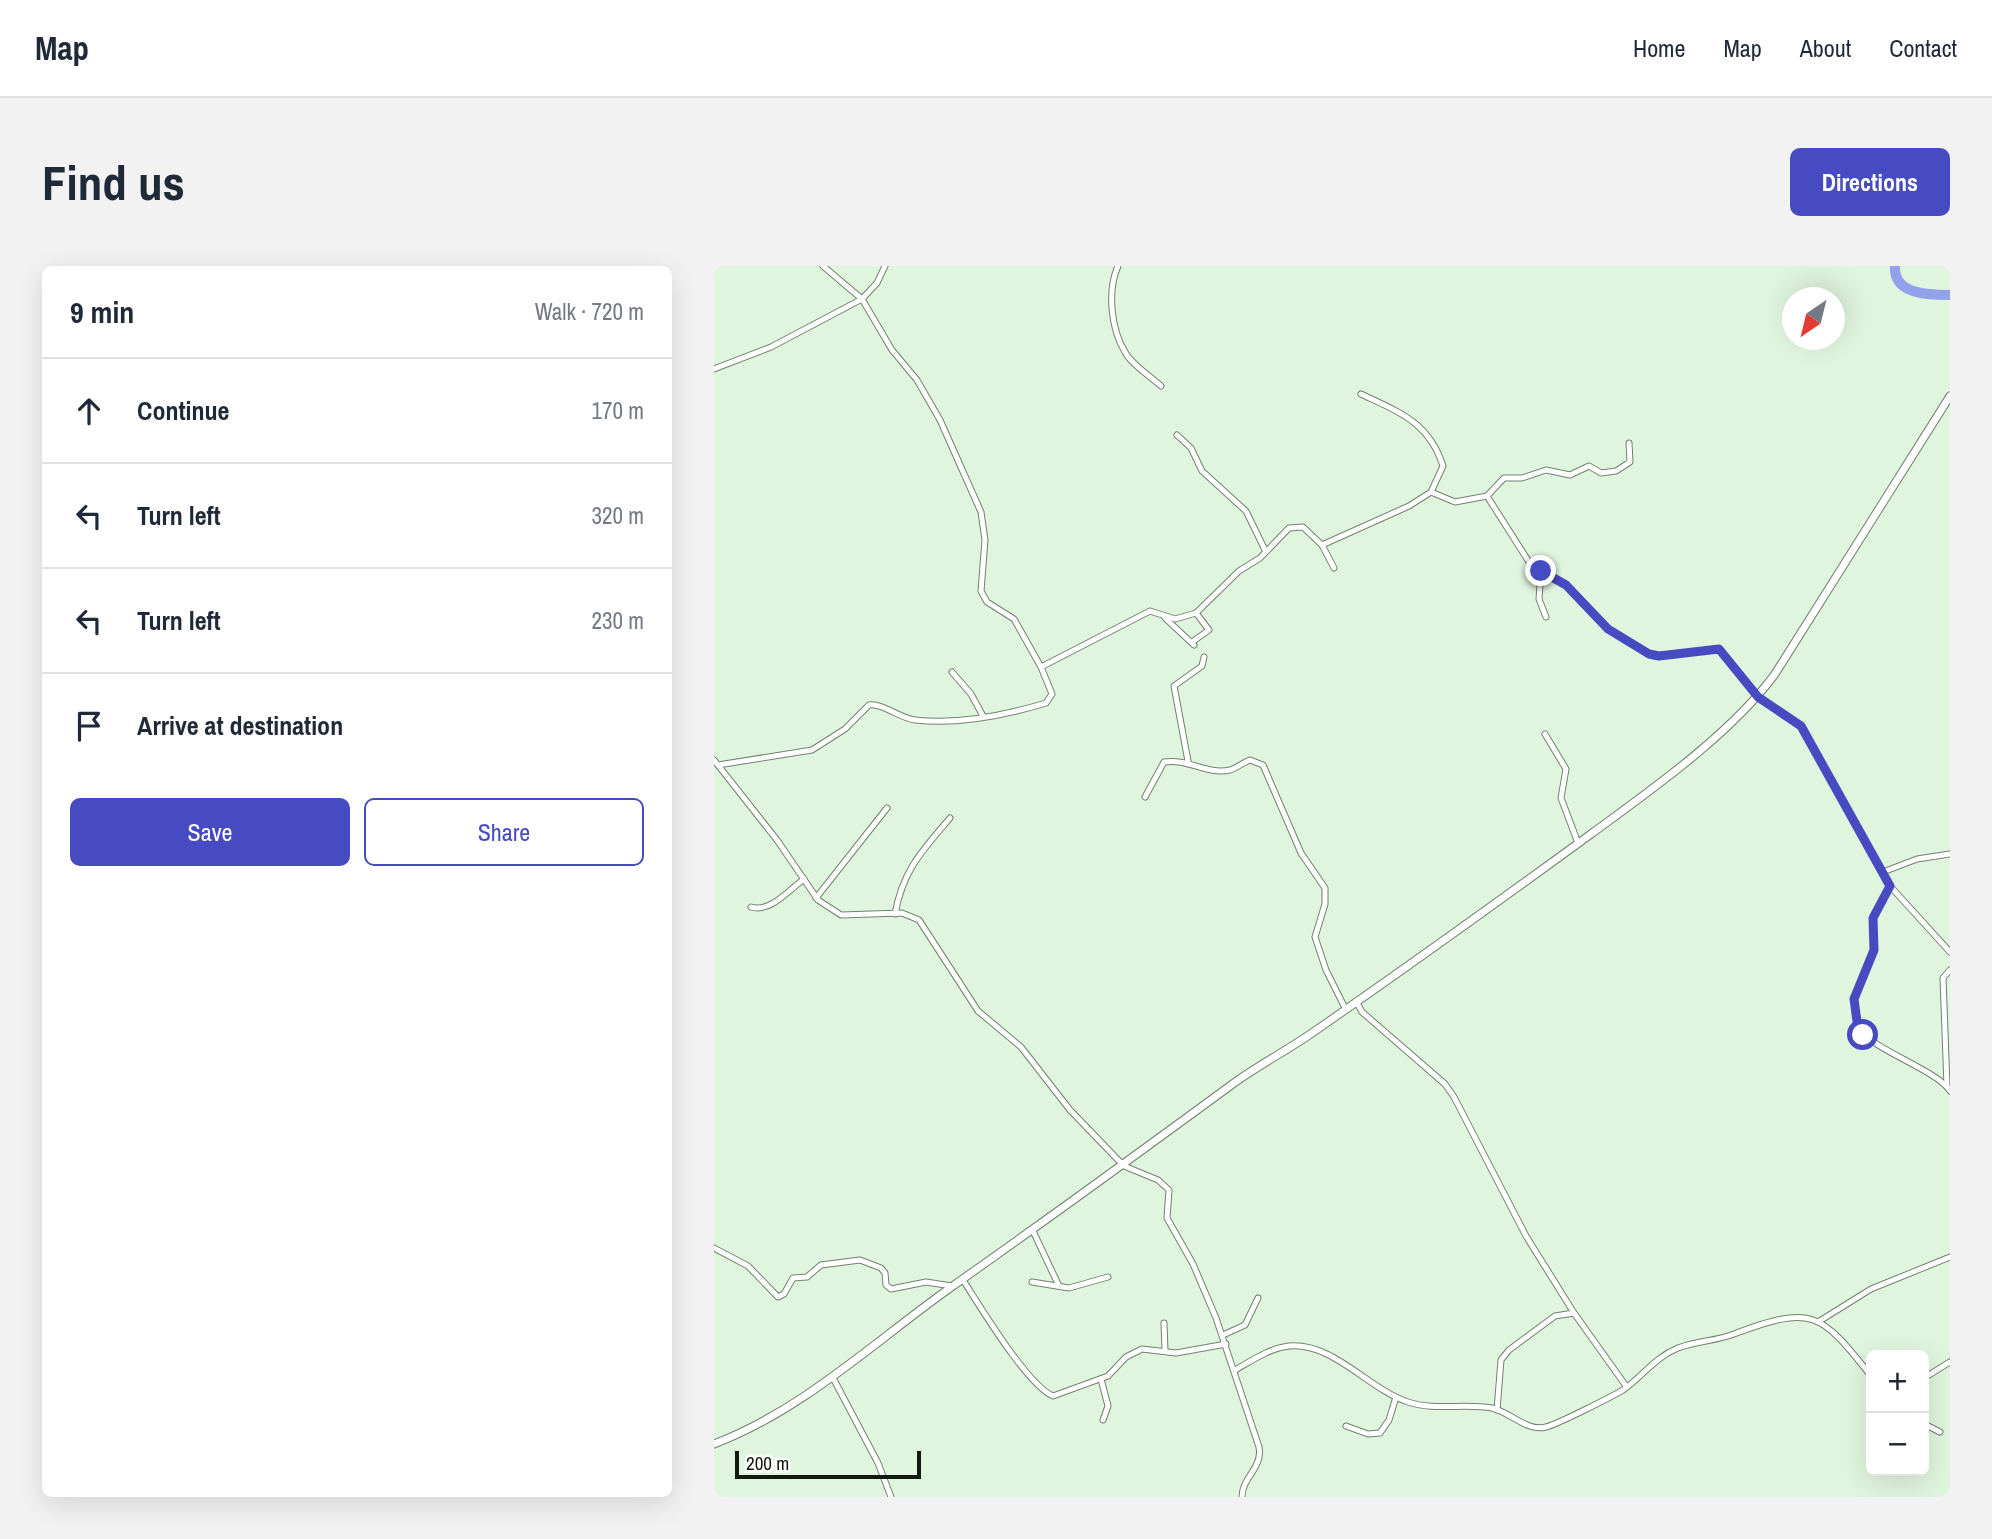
<!DOCTYPE html>
<meta charset="utf-8">
<style>
:root{--surface:#fff;--page:#f2f2f3;--text:#1f2937;--muted:#747a83;--line:#e0e1e3;--accent:#474bc1}
body{margin:0;font-family:"Archivo Narrow",sans-serif;background:var(--page);color:var(--text)}
.controls{position:absolute;right:21px;bottom:21px;display:grid;overflow:hidden;border-radius:10px;box-shadow:0 7px 28px #0002}
.controls button{width:63px;height:63px;display:grid;place-items:center;padding:0;border:0;border-bottom:2px solid var(--line);background:var(--surface);color:var(--text);font:35px sans-serif}
.compass{position:absolute;left:1068px;top:21px;width:63px;height:63px;border-radius:50%;background:var(--surface);box-shadow:0 7px 28px #0002;rotate:215deg}
.scale{position:absolute;left:21px;bottom:18px;width:186px;box-sizing:border-box;padding-left:7px;border:4px solid #121911;border-top:0;font-size:19px;line-height:24px;white-space:nowrap;color:#121911;-webkit-text-stroke:5px #fff;paint-order:stroke}
.stop{position:absolute;width:21px;height:21px;margin:-16px;border:5px solid #474bc1;border-radius:50%;background:#fff}
.stop.end{background:#474bc1;border-color:#fff;box-shadow:0 2px 7px #0008}
.list{margin:0;padding:0;list-style:none}
h2{display:flex;justify-content:space-between;align-items:center;height:91px;margin:0;padding:0 28px;font-size:30px}
h2 small{font-size:23px;font-weight:400;color:var(--muted)}
.list li{display:grid;grid-template-columns:46px 1fr auto;gap:21px;align-items:center;box-sizing:border-box;height:105px;padding:0 28px;border-top:2px solid var(--line)}
.list b{display:block;font-size:26px;white-space:nowrap}
.list em{font-size:23px;font-style:normal;color:var(--muted)}
.actions{display:flex;gap:14px;padding:21px 28px}
.actions a{flex:1;padding:16px 0;border:2px solid var(--accent);border-radius:10px;text-align:center;font-size:24px;color:var(--accent)}
.actions .main{background:var(--accent);color:#fff}
.icon{flex:none;width:38px;height:38px;fill:none;stroke:currentColor;stroke-width:2;stroke-linecap:round;stroke-linejoin:round}
.map{position:relative;flex:none;width:1236px;height:1231px;overflow:hidden;border-radius:10px}
header{display:flex;align-items:center;gap:42px;box-sizing:border-box;height:98px;padding:0 35px;background:var(--surface);border-bottom:2px solid var(--line)}
header strong{font-size:33px}
nav{display:flex;gap:38px;margin-inline-start:auto;font-size:24px}
.intro{display:flex;align-items:center;justify-content:space-between;box-sizing:border-box;height:168px;padding:0 42px}
h1{margin:0;font-size:49px}
.button{padding:18px 32px;border-radius:10px;background:var(--accent);color:#fff;font-size:24px;font-weight:700}
main{display:flex;gap:42px;padding:0 42px}
aside{flex:1;background:var(--surface);border-radius:10px;box-shadow:0 7px 28px #0002}
.map>svg:first-child{display:block}
</style>
<header>
<strong>Map</strong>
<nav><a>Home</a><a>Map</a><a>About</a><a>Contact</a></nav>
</header>
<div class="intro"><h1>Find us</h1><a class="button">Directions</a></div>
<main>
<aside>
<h2>9 min<small>Walk · 720 m</small></h2>
<ul class="list">
<li><svg class="icon" aria-label="ahead" viewBox="0 0 24 24"><path d="M12 20V5M6 11l6-6 6 6"/></svg><div><b>Continue</b></div><em>170 m</em></li>
<li><svg class="icon" aria-label="left" viewBox="0 0 24 24"><path d="M17 20v-9H6M10 6l-5 5 5 5"/></svg><div><b>Turn left</b></div><em>320 m</em></li>
<li><svg class="icon" aria-label="left" viewBox="0 0 24 24"><path d="M17 20v-9H6M10 6l-5 5 5 5"/></svg><div><b>Turn left</b></div><em>230 m</em></li>
<li><svg class="icon" aria-label="arrive" viewBox="0 0 24 24"><path d="M6 21V4h12l-3 4 3 4H6"/></svg><div><b>Arrive at destination</b></div></li>
</ul>
<div class="actions"><a class="main">Save</a><a>Share</a></div>
</aside>
<div class="map">
<svg width="1236" height="1231" viewBox="0 0 1236 1231">
<rect width="100%" height="100%" fill="#e0f5de"/>
<g fill="none" stroke-linecap="round" stroke-linejoin="round">
<!-- river -->
<path stroke="#93a0eb" stroke-width="10" d="M1181 0C1179 29 1216 29 1236 29"/>
<!-- street casing -->
<g stroke="#70826e" stroke-width="7">
<g id="street">
<path d="M109 0 148 33 178 84 203 114 226 154 267 246 271 274 267 325 273 336 300 353 327 401"/>
<path d="M404 0C393 25 397 63 411 86 418 99 436 110 447 120"/>
<path d="M0 103 57 81 148 33 163 17 171 0"/>
<path d="M647 128C685 146 715 156 729 200L717 226"/>
<path d="M463 169 477 182 488 205 532 245 551 284"/>
<path d="M915 177 916 196 902 205 887 207 875 200 856 209 832 204 808 212H790L773 230 815 296 852 319 894 363 940 390 1005 383 1044 431 1087 460 1176 620 1159 652 1160 684 1140 733 1144 763C1164 786 1224 805 1236 825"/>
<path d="M608 279 620 302"/>
<path d="M827 305 825 333 832 351"/>
<path d="M451 352 480 379"/>
<path d="M478 376 495 364 482 347"/>
<path d="M238 406 257 428 269 450"/>
<path d="M831 468 852 503 847 532 864 577"/>
<path d="M0 494 63 574 104 634 127 649 188 647 205 654 264 745 307 781 356 844 410 900 444 914 455 924 453 952 479 998 502 1052 545 1181C549 1202 528 1211 528 1231"/>
<path d="M474 495 460 420 488 400 490 391"/>
<path d="M4 499 98 484 131 463 155 439C169 437 185 452 201 454 244 459 292 449 332 437L338 428 327 401 436 345 461 353 482 347 525 305 546 292 575 262 589 261 608 279 695 240 717 226 741 236 773 230"/>
<path d="M431 531 450 496C474 492 492 509 516 504 523 502 528 497 536 494L549 499 587 587 611 622V638L601 671 612 704 631 742"/>
<path d="M1169 606 1203 593 1236 588"/>
<path d="M1176 620 1236 686"/>
<path d="M102 632 173 542"/>
<path d="M37 641C56 647 75 624 90 613"/>
<path d="M181 648C189 604 208 585 236 552"/>
<path d="M642 735 648 746 731 818 740 831 812 970 860 1047 841 1050 795 1084 787 1094 783 1144"/>
<path d="M1233 820 1229 712 1236 704"/>
<path d="M318 963 345 1020"/>
<path d="M0 982 34 1000 64 1031 70 1028 79 1012 93 1011 107 999 146 994 167 1002 171 1007 172 1019 177 1023 212 1016 238 1020"/>
<path d="M249 1014C266 1040 313 1119 339 1130L394 1110 412 1091 428 1083 462 1087 512 1078"/>
<path d="M318 1016 355 1022 394 1011"/>
<path d="M860 1047 912 1120"/>
<path d="M1104 1056 1157 1023 1236 991"/>
<path d="M450 1057 451 1085"/>
<path d="M509 1069 531 1059 544 1032"/>
<path d="M521 1104C537 1095 556 1082 575 1080 619 1076 654 1123 694 1136 720 1145 751 1137 778 1142 796 1146 813 1166 832 1161 844 1158 897 1131 909 1124 928 1111 941 1091 964 1082 982 1075 1002 1075 1020 1068 1098 1039 1106 1045 1157 1110"/>
<path d="M118 1110 164 1197 177 1231"/>
<path d="M1210 1112 1236 1096"/>
<path d="M387 1113 394 1140 389 1154"/>
<path d="M1210 1158 1226 1166"/>
<path d="M632 1160 654 1168 666 1167 675 1154 682 1131"/>
</g>
</g>
<!-- secondary casing -->
<g stroke="#70826e" stroke-width="9">
<path id="secondary" d="M0 1178C89 1144 160 1076 236 1022 331 955 426 886 520 817 545 799 572 785 598 767 692 702 785 635 877 568 937 524 1017 468 1061 408L1236 130"/>
</g>
<!-- street -->
<use href="#street" stroke="#fff" stroke-width="5"/>
<!-- secondary -->
<use href="#secondary" stroke="#fff" stroke-width="7"/>
</g>
<g fill="none" stroke-linecap="round" stroke-linejoin="round">
<!-- route -->
<path stroke="#474bc1" stroke-width="9" d="M827 305 852 319 894 363 935 388 945 390 1005 383 1044 431 1087 460 1176 620 1159 652 1160 684 1140 733 1144 763 1149 769"/>
</g>
</svg>
<div class="controls">
<button>+</button>
<button>−</button>
</div>
<svg class="compass" viewBox="-18 -18 36 36"><path d="M0-13l5 13h-10z" fill="#e53935"/><path d="M0 13l5-13h-10z" fill="#747a83"/></svg>
<div class="scale">200 m</div>
<div class="stop" style="left:1149px;top:769px"></div>
<div class="stop end" style="left:827px;top:305px"></div>
</div>
</main>
